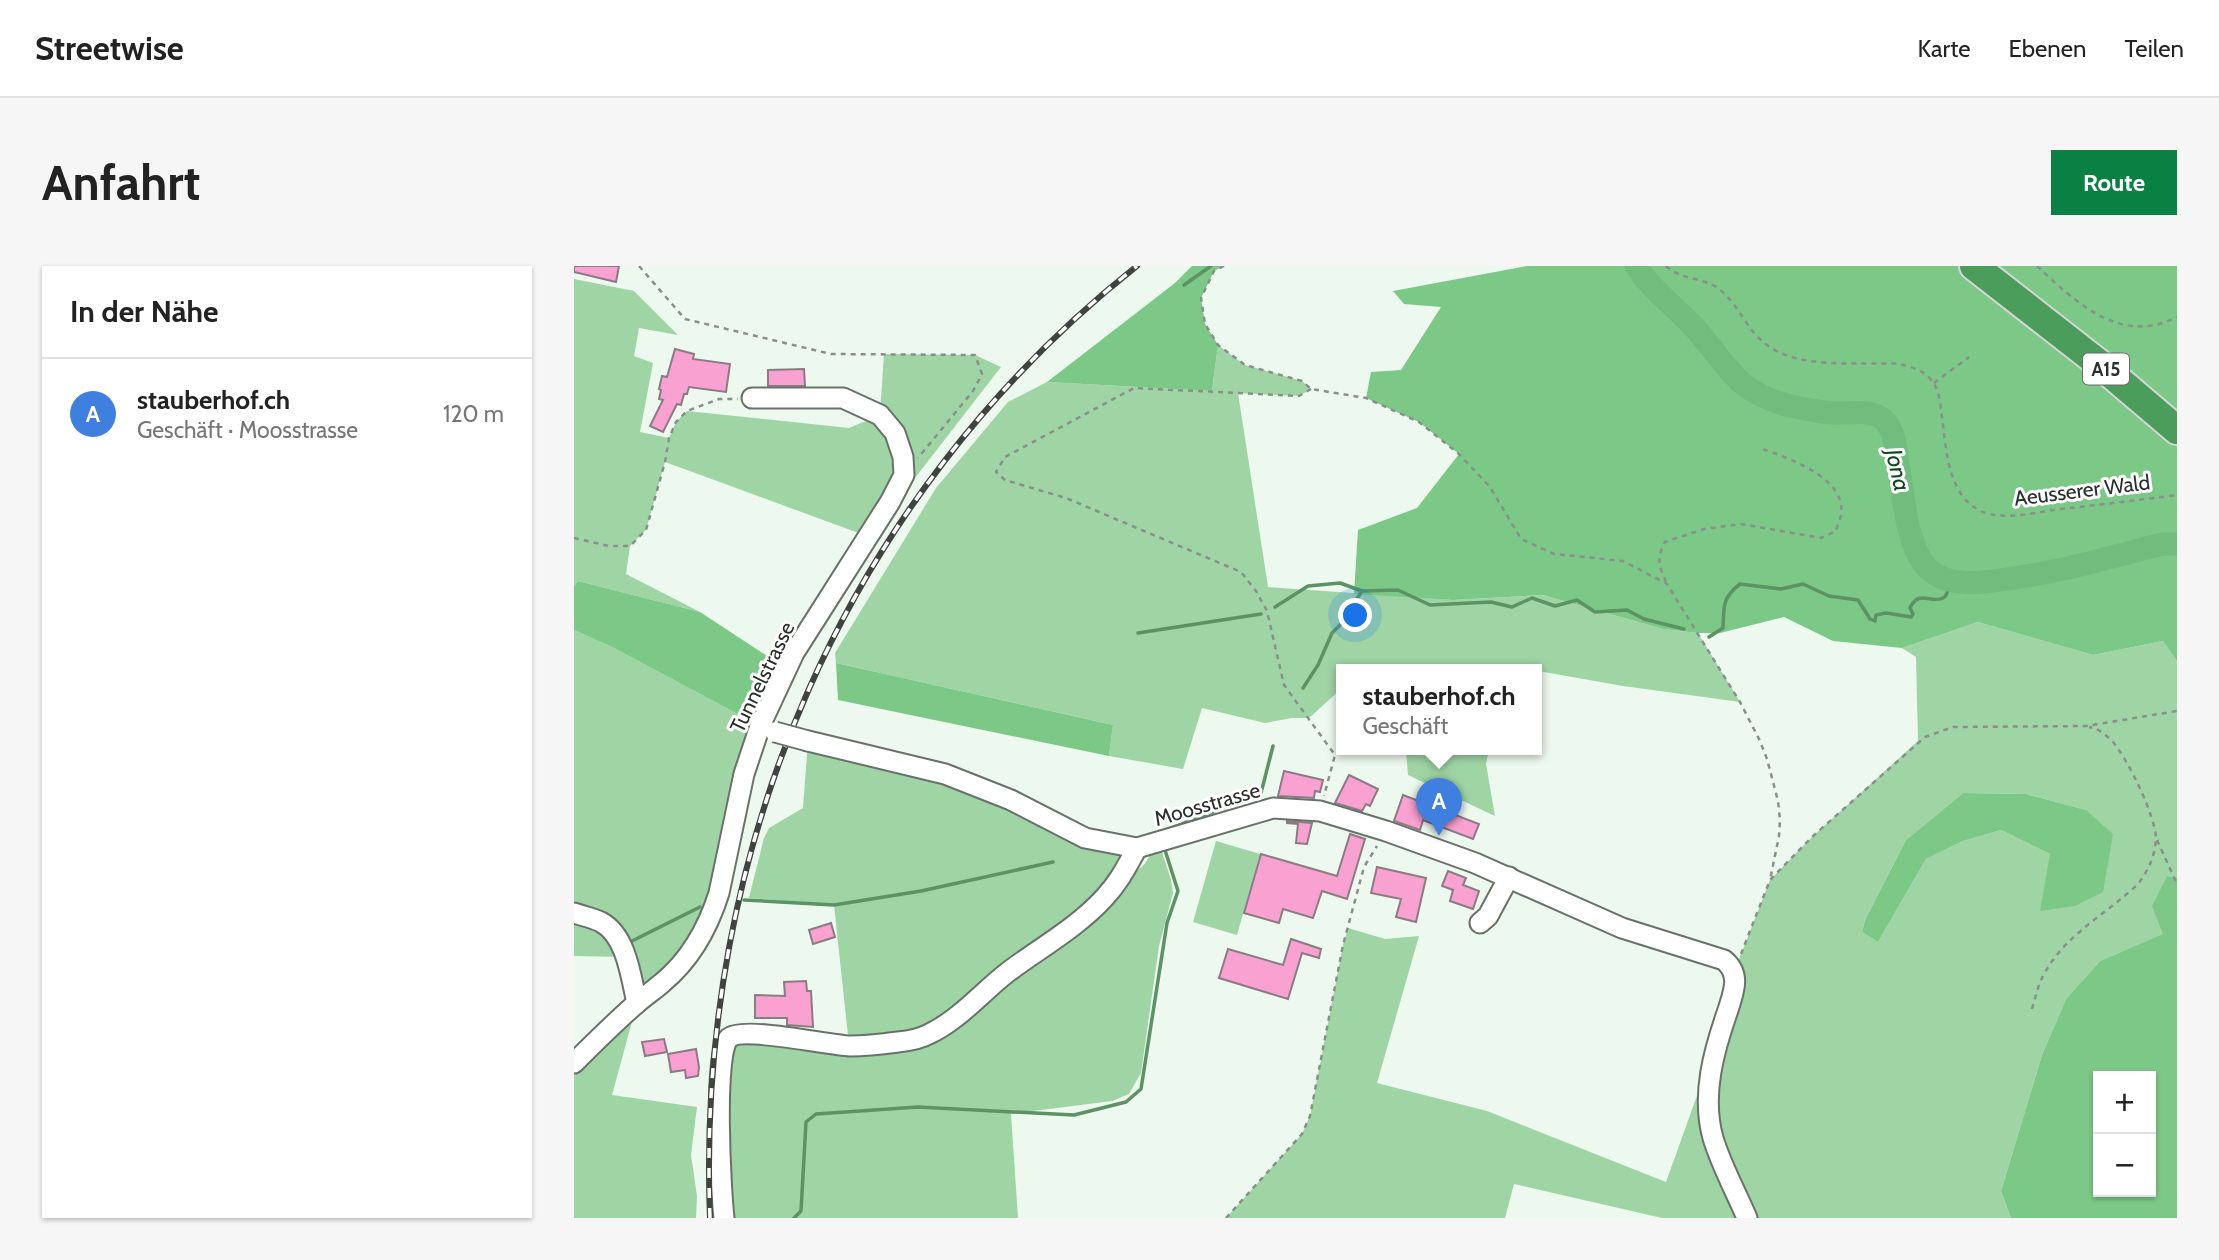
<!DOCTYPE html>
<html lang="de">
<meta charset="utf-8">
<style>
:root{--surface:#fff;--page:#f6f6f6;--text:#222;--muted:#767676;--line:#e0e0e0;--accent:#0b8043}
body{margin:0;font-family:Cabin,sans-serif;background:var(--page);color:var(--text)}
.controls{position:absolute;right:21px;bottom:21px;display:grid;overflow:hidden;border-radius:0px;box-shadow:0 2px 5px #0004}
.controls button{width:63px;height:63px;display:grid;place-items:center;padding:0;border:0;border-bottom:2px solid var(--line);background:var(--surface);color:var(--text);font:35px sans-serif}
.you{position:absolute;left:782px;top:350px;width:24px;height:24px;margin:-18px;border:5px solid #fff;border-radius:50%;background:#1a73e8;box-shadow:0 0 0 10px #1a73e833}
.badge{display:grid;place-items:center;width:46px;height:46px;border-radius:50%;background:var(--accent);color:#fff;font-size:23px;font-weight:700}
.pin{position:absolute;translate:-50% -58px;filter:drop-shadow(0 2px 4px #0008)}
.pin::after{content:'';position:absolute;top:37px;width:24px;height:21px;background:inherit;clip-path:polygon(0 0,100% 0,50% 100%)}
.popup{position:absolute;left:762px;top:398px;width:206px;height:91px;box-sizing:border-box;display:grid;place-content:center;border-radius:0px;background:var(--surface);filter:drop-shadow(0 2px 5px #0005);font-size:23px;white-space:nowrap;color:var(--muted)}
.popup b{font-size:26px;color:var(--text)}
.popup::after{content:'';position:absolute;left:50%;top:100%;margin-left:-14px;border:14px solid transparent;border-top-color:var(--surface)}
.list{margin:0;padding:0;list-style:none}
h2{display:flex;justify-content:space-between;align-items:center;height:91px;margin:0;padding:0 28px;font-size:30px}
h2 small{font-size:23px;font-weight:400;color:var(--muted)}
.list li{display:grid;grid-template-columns:46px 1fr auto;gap:21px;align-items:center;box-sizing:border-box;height:112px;padding:0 28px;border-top:2px solid var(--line)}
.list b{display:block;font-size:26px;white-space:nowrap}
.list p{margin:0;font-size:23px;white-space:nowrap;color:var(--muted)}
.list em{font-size:23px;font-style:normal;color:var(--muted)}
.map{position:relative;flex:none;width:1603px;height:952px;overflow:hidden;border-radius:0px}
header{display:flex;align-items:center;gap:42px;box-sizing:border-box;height:98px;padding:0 35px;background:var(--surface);border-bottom:2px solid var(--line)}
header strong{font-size:33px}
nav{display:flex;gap:38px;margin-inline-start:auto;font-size:24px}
.intro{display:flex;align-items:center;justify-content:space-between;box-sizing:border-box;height:168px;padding:0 42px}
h1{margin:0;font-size:49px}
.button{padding:18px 32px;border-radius:0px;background:var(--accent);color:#fff;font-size:24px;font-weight:700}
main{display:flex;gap:42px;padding:0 42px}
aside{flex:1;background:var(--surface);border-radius:0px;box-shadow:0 2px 5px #0004}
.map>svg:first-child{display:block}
</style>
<header>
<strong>Streetwise</strong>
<nav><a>Karte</a><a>Ebenen</a><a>Teilen</a></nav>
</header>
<div class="intro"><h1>Anfahrt</h1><a class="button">Route</a></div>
<main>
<aside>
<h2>In der Nähe<small></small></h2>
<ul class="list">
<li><span class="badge" style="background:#3f7fe0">A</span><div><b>stauberhof.ch</b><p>Geschäft · Moosstrasse</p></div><em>120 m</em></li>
</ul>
</aside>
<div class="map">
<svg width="1603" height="952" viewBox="0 0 1603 952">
<rect width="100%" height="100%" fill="#edf8ee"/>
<!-- green -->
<g fill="#9fd5a5" fill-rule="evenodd">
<path d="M0 13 60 25 104 69 65 62 60 90 79 97 66 166 95 172 102 156 113 145 275 162 306 149 310 88 401 89 427 101 327 230 301 273 91 196 72 264 56 280 52 308 126 346 4 315 0 320Z"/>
<path d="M644 79 671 99 728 115 737 123 725 130 664 127 694 321 879 334 969 329 1089 363 1124 367 1166 436 1049 420 931 399 930 404H767V423L735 452H718L691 457 628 442 609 503 535 490 539 459 262 397 261 387 362 222 434 136 473 116 638 125Z"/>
<path d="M1404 356 1519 389 1589 375 1603 395V612L1593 610 1590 668 1526 695 1492 733 1468 789 1427 925 1437 952H1088L940 918 931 952H652L728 868 736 850 769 679 774 662 811 673 845 670 803 817 913 845 1092 916 1143 774 1158 701 1166 691 1196 614 1238 571 1344 475 1342 391 1328 382ZM1389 527 1452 528 1512 544 1476 588 1427 564 1389 575 1352 593 1304 676 1288 666 1291 654 1332 574Z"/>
<path d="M0 364 40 382 186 460 139 644 63 737 38 829 123 841 117 889 123 930 122 952H0V789L63 737 51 691 0 690Z"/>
<path d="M234 475 371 508 563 582 550 609C565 604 572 601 577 585L587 583 597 614 599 627 585 680 567 807 555 828 538 835 437 848 444 952H150L156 771 275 779 260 639 175 632 190 572 195 562 229 542Z"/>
<path d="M832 484H915L912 498 921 550 834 509Z"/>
<path d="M642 575 686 588 663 669 619 656Z"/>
</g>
<!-- forest -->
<g fill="#7cc887" fill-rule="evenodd">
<path d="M618 0H650L640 5 627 32 631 58 644 79 638 125 473 116 601 17Z"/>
<path d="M953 0H1603V395L1589 375 1519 389 1404 356 1328 382 1259 375 1210 351 1146 367H1124L1089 363 969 329 879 334 780 328 784 264 843 242 885 188 845 156 792 132 797 106 827 104 867 41 830 38 819 25Z"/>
<path d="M4 315 126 346 213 403 186 460 40 382 0 364V320Z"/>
<path d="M262 397 539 459 535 490 264 434Z"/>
<path d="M1389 527 1452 528 1512 544 1539 568 1529 626 1501 640 1466 645 1476 588 1427 564 1389 575 1352 593 1304 676 1288 666 1291 654 1332 574Z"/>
<path d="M1593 610 1603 612V952H1437L1427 925 1468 789 1492 733 1526 695 1589 668 1578 640ZM1524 810H1577V926H1524Z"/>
</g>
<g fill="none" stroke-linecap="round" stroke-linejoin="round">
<!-- stream -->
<g stroke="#5c9264" stroke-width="3.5">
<path d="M610 19 637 0"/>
<path d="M701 341 734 320 766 317 788 325"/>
<path d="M564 367 687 348"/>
<path d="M1135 371 1149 362C1150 340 1148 332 1166 318L1207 323 1229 318 1255 330 1284 334 1296 353 1301 355 1302 349 1312 347 1337 351 1339 348 1336 342C1345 323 1357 338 1369 332 1374 330 1375 320 1376 315"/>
<path d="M729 422 744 399 758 367 766 359 788 325 824 324 856 339 917 336 938 341 958 332 981 340 1003 334 1021 346 1053 344 1070 353 1110 363"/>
<path d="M595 563 687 527 699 480"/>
<path d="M170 634 260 639 347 625 479 596"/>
<path d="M56 676 126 641"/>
<path d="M220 952 227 945 232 856 242 848 344 841 500 849 552 836 567 823 593 657 604 625 591 584"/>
</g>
<!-- river -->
<path stroke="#71bd7d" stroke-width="23" d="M1062 0C1077 23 1098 38 1117 58 1135 76 1149 101 1169 118 1183 129 1200 136 1217 140 1231 143 1245 146 1259 147 1274 148 1292 143 1306 151 1321 160 1322 184 1324 199 1330 230 1331 270 1349 297 1355 305 1365 312 1375 314 1393 319 1415 316 1433 313 1486 306 1537 291 1588 278H1603"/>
</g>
<!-- building -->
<g fill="#f9a1d0" stroke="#897c82" stroke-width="2">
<path d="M0 0H45L42 16 0 6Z"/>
<path d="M101 83 120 88 119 93 156 98 152 126 115 121 113 128H110L107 139 103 138 89 166 76 160 89 134 85 133 87 124 85 123 88 110 93 111Z"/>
<path d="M230 103 231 120H194V104Z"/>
<path d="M710 505 749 514 746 526 741 525 740 532 704 530Z"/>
<path d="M775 509 804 523 796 540 792 538 788 545 761 537Z"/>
<path d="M829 529 905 558 899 573 849 554 846 564 820 555Z"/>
<path d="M713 555 738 557 733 578 722 577 724 558 713 557Z"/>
<path d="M776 568 791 573 773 633 748 625 739 652 709 643 705 657 670 647 687 588 763 610Z"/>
<path d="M803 601 852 612 842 656 822 651 827 633 797 627Z"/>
<path d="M874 605 892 612 889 619 905 625 899 643 876 635 879 624 868 620Z"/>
<path d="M257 657 261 671 239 678 235 664Z"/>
<path d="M717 673 747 683 745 692 728 687 714 733 645 712 654 683 709 699Z"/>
<path d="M232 715 233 725H237L239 761 213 759V752H181V729L211 730 210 716Z"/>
<path d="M90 773 93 786 71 790 68 776Z"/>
<path d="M122 783 125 801 124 810 112 812 111 804 97 806 94 788Z"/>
</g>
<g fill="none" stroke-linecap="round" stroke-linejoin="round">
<!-- minor casing -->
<g stroke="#69726a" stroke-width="23">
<g id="minor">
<path d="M234 475 371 508 437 534 511 572 563 582 699 542 746 545 812 565 901 597 1048 662 1150 694C1167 708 1160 725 1154 744 1140 784 1127 829 1139 872 1147 899 1162 926 1173 952"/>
<path d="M0 647C9 650 19 652 27 656 53 670 57 712 63 737"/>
<path d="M906 657 914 650 935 611"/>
<path d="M0 797C20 777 41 756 63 737 71 730 80 724 88 717 116 694 134 662 145 627L170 508 186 460 220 387 316 236 330 209 329 191 321 167 306 149 269 132H178"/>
<path d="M150 952C147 927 139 786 155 772 169 760 253 779 276 780 292 780 309 778 324 776 334 775 346 773 355 768 385 754 408 726 434 706 466 682 504 661 531 631 545 616 553 600 563 582"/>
</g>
</g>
<!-- highway casing -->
<g stroke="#d5d5d5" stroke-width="32">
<path id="highway" d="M1400 0 1523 96 1603 164"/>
</g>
<!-- path -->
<g stroke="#899089" stroke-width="2.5" stroke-dasharray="5 5" stroke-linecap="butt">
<path d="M65 0 111 53 257 88 401 89 408 108 399 125 344 192"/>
<path d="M650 0 640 5 627 32 631 58 644 79 671 99 728 115 737 123 792 132 845 156 885 188 916 221 947 273 980 288 1049 295 1093 318 1166 436 1186 475 1193 493 1204 535 1206 554 1205 570 1196 614"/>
<path d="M1092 0C1107 14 1129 11 1145 23 1163 37 1170 58 1186 73 1219 106 1284 95 1326 98 1338 101 1351 105 1358 115 1366 125 1366 139 1368 151 1372 183 1374 235 1412 247 1436 254 1463 246 1486 243 1525 239 1564 234 1603 229"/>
<path d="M1463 0C1502 36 1546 80 1603 51"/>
<path d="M1360 117 1395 91"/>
<path d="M737 123 725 130 560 122 431 191 422 206 431 214 492 232 667 306 682 325 693 345 710 419 761 489 750 530"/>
<path d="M0 272 35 280H56L72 264 91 196 95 172 102 156 113 145 145 133H164"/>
<path d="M1092 316C1085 299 1082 293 1091 276L1130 263 1167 258 1247 272 1262 265C1263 260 1266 254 1267 249 1273 212 1216 193 1189 183"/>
<path d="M1583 574 1603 618"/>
<path d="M1167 688 1196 614 1238 571 1351 471 1379 461 1512 460 1603 445"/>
<path d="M1458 743C1462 729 1465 715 1473 703 1494 667 1535 646 1564 618 1574 605 1581 590 1582 573 1582 551 1553 491 1538 475 1531 468 1525 463 1515 461"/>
<path d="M652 952 728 868 736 850 769 679 790 601 803 580"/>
</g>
<!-- minor -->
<use href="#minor" stroke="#fff" stroke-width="19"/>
<!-- highway -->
<use href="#highway" stroke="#4a9d5a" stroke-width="28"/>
<!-- rail casing -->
<g stroke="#404440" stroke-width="6">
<path id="rail" d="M136 952C121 583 271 231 563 0"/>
</g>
<!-- rail -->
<use href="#rail" stroke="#fff" stroke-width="3.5" stroke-dasharray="10" stroke-linecap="butt"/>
<!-- minor-bridge casing -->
<g stroke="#69726a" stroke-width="23" stroke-linecap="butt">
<path id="minor-bridge" d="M201 466 234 475"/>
</g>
<!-- minor-bridge -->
<use href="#minor-bridge" stroke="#fff" stroke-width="19"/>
</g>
<g text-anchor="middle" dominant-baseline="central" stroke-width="6" stroke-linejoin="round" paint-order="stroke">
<!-- shield labels -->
<rect fill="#fff" stroke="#6b6d6b" stroke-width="2" x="1509" y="87.5" width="46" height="31" rx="5"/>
<g font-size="19" font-weight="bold" fill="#2b2f2b">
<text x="1532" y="103">A15</text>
</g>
<!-- street labels -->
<g font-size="21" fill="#2b2f2b" stroke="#fff">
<text transform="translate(1508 224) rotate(-7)">Aeusserer Wald</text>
<text transform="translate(188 411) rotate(-64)">Tunnelstrasse</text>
<text transform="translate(633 538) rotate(-16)">Moosstrasse</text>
</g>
<!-- water labels -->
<g font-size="23" font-style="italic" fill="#0c451b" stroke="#fff">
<text transform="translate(1324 204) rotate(77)">Jona</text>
</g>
</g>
</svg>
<div class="controls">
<button>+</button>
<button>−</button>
</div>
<div class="you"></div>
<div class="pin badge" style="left:865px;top:570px;background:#3f7fe0">A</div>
<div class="popup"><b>stauberhof.ch</b>Geschäft</div>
</div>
</main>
